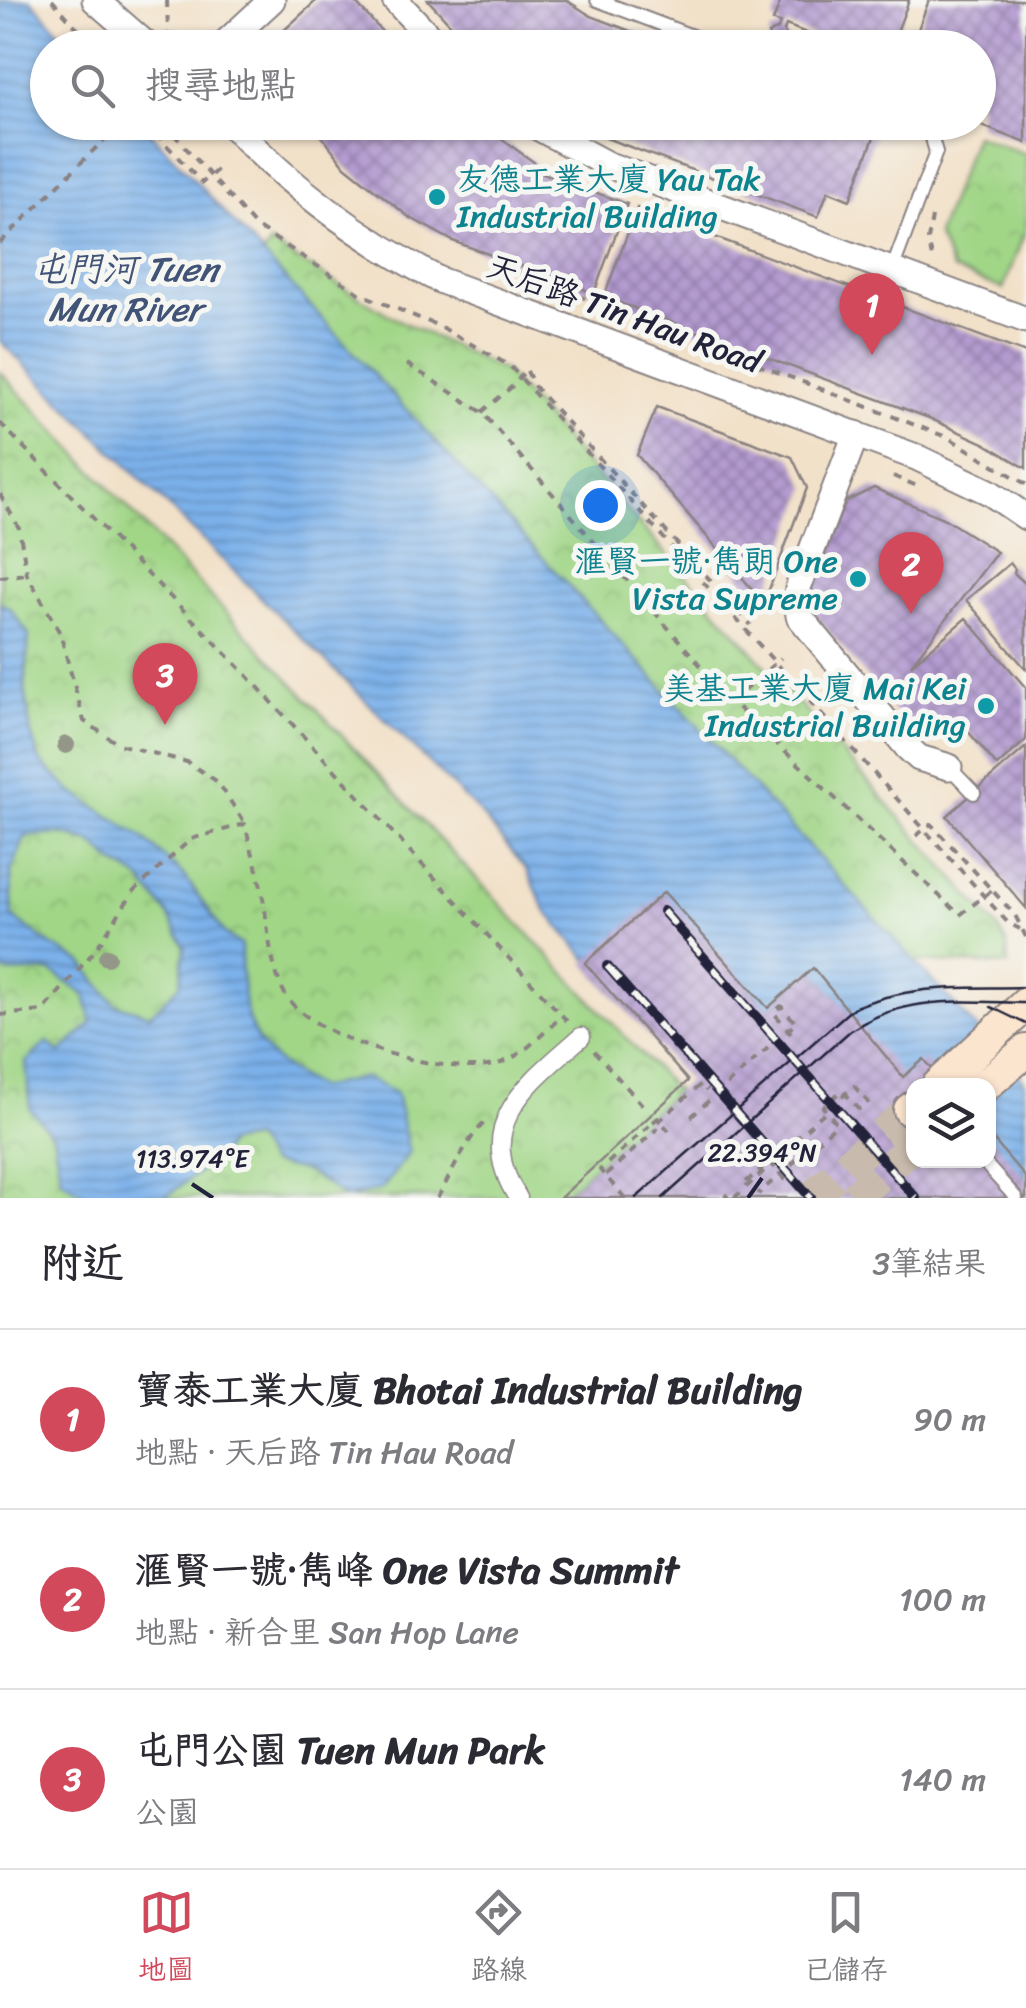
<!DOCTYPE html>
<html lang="zh-TW">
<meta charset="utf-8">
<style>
:root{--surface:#fff;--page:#f2f2f3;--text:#2b2b33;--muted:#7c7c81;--line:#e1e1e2;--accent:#d1495b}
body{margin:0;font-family:Sriracha,"LXGW WenKai TC",sans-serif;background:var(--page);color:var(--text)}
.controls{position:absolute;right:30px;bottom:30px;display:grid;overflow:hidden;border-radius:20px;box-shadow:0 2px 8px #0004}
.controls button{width:90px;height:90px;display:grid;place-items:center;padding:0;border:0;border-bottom:2px solid var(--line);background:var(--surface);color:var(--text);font:50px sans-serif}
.you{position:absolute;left:600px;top:505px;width:35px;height:35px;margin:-25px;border:8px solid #fff;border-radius:50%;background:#1a73e8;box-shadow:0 0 0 15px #1a73e833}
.badge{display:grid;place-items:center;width:65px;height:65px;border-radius:50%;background:var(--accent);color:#fff;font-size:32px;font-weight:700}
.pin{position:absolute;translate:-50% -82px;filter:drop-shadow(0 2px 5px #0008)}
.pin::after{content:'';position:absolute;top:52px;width:35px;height:30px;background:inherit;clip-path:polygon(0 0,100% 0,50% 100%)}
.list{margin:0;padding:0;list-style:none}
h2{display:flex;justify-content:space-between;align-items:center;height:130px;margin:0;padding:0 40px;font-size:42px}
h2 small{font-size:32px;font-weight:400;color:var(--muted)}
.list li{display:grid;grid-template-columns:65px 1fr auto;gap:30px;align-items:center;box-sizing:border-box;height:180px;padding:0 40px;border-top:2px solid var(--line)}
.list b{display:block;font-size:38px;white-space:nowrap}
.list p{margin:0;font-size:32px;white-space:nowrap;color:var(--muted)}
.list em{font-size:32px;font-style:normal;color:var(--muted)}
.icon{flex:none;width:55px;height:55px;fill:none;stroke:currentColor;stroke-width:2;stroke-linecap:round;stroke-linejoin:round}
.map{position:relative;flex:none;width:1026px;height:1198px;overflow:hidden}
.search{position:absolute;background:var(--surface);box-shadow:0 2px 8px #0004;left:30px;right:30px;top:30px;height:110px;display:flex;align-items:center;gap:25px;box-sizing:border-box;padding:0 35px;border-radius:55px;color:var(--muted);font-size:38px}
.sheet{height:670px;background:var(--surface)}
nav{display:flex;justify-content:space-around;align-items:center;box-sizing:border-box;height:140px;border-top:2px solid var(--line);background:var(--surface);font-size:28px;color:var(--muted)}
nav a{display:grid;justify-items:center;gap:5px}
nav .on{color:var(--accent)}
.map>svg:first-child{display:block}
</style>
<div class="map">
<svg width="1026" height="1198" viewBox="0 0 1026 1198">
<defs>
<pattern id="park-crowns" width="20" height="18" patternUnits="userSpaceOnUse" patternTransform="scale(2.5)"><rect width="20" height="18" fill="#a1d687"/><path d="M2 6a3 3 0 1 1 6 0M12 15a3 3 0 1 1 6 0" fill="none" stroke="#8ab775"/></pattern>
<pattern id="water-rules" width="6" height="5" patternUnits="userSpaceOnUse" patternTransform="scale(2.5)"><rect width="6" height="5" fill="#7bb1ea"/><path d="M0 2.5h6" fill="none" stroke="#6490bf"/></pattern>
<pattern id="building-cross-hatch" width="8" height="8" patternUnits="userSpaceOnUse" patternTransform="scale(2.5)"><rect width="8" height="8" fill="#b49bd0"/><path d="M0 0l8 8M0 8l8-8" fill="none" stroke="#927eaa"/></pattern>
</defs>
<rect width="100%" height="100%" fill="#f6f6f2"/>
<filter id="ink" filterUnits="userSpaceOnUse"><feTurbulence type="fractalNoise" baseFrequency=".01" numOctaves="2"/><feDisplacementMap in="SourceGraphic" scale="20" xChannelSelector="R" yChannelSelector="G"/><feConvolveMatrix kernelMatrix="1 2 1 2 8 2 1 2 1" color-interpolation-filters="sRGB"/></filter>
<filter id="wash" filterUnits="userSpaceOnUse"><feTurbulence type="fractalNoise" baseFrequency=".0048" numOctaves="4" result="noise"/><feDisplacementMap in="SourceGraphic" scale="40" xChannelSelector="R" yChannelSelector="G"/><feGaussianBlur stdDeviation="2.25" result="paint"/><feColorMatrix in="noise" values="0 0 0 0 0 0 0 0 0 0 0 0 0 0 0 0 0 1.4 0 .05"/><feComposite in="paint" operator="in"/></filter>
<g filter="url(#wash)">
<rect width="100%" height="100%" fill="#f2e1c9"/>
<!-- park -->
<g fill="url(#park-crowns)" stroke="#627c61" stroke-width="2.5">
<path d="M975 135 1026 154V229L1003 289 953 270 937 235Z"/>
<path d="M271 244 394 318 504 371 996 926 1007 944 1008 965 914 961 263 255Z"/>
<path d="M0 372 676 1091 560 1198H0Z"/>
</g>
<!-- water -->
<g fill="url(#water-rules)" stroke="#4e6a92" stroke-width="2.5" fill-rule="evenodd">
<path d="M0 0H31L74 47 48 48V122L142 123 1024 1080 1026 1198H793L546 911 527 870 480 813 0 341ZM914 1086H988V1160H914Z"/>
<path d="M0 602 11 609 29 635 25 688 31 734 40 761 70 790 142 837 184 875 225 934 241 945C242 1022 247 1051 319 1088L364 1077 396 1093 409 1153 382 1189 346 1198 310 1173 269 1163 254 1139 228 1143 217 1159 164 1198H89L61 1179 53 1136 30 1109 26 1062 47 1042 60 1053 92 1023 85 995 51 971 8 973 0 969ZM62 834 91 842 113 862 139 878 166 911 185 947 180 985 150 1015 115 1004 82 962 51 945 13 917 11 872 26 836Z"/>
</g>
<g id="blocks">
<!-- building -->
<g fill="url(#building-cross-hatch)">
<path d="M317 0H353L397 48H269V44Z"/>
<path d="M428 0H566L591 16 675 48H472Z"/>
<path d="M781 0H909L891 48H845L786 25 784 31 788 42 774 48 768 34 778 29 780 23 773 21Z"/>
<path d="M929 0H1026V143L979 125V48H911Z"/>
<path d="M311 122H478L535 163 532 169 627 204 594 293 453 241 409 217 345 166Z"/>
<path d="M574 122H875L879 124 850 200 828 191 818 217 606 138Z"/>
<path d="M637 208 1026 353V468L984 443 929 418 604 297Z"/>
<path d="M657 407 792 457 807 488 764 603 637 455Z"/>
<path d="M874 488 945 519 997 552 911 665 966 618 1026 688V740L997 766 962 724 902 720 812 611V588L845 502Z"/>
<path d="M1010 563 1015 569 1014 573 1026 584V669L966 600Z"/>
<path d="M1026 747V908L947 816Z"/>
<path d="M664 892 768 1008 813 968 903 1077 924 1059 946 1086H914V1160H988L989 1135 1026 1178V1198H560L688 1081 585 963Z"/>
</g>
</g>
</g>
<g filter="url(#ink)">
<use href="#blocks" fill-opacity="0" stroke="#8a8282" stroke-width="2.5"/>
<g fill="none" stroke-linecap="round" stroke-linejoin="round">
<!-- secondary-tunnel -->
<g stroke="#c8bbad" stroke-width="32" stroke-dasharray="32 16" stroke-linecap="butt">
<path d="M810 1198 910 1110"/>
<path d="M854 1198 914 1145"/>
</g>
<!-- service casing -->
<g stroke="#8a8282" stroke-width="16">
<g id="service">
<path d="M597 0 724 48"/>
<path d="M892 270 936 152 930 132 920 122"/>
<path d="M949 767 974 793"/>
<path d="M982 1160 1016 1198"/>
</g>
</g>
<!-- pedestrian casing -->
<g stroke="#8a8282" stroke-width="21">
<path id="pedestrian" d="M518 1198C471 1124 529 1083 581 1037"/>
</g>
<!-- minor casing -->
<g stroke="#8a8282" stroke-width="29">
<g id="minor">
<path d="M95 0 150 48"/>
<path d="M395 0 440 48"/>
<path d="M220 48 272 0"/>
<path d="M229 122C291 188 359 238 439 280L916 457 989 492 1026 517"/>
<path d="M528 122 606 164 1026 320"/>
<path d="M856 434 799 584 797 594 799 616 908 748 919 758 949 767"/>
</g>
</g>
<!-- secondary casing -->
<g stroke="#8a8282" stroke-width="36">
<g id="secondary">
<path d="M938 1086 1026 1004"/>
<path d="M984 1086 1026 1051"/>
<path d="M910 1110 914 1107"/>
</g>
</g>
<!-- path -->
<g stroke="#8a8282" stroke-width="4" stroke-dasharray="8 8" stroke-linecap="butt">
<path d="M52 0 95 48"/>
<path d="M167 0 168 34"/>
<path d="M739 42 753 48"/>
<path d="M145 122 202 183 217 170"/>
<path d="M163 122 255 226 361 294 441 327 510 366 1008 923 1020 929"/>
<path d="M173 133 183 122"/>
<path d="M932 217 928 240 933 261"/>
<path d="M0 243 122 122"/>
<path d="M503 267 949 438 1026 484"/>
<path d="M407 364 482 412 732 702 960 915 992 890"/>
<path d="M482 412 515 384 526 369 534 386 751 625"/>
<path d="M0 423 244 672 568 1022"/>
<path d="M893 476 917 486"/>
<path d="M0 494 19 528 27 574 60 633 84 721 118 744 187 762 218 782 245 824"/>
<path d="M0 577 27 574"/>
<path d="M732 701 781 658"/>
<path d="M916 836 931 824 1015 915 1026 937"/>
<path d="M0 1015 43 1011 96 949 133 892 191 839 245 824C251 849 259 873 263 898 269 931 269 964 285 994 310 1040 453 1080 501 1063 524 1055 543 1033 561 1017"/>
<path d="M594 1051 647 1110"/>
<path d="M691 1117 703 1106 796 1023 781 1006 774 1013 791 1033"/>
<path d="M658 1122 701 1084 707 1091"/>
<path d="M606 1175 658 1128"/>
<path d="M746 1182 759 1171 854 1086 868 1102 859 1109 842 1090 823 1107 837 1124 758 1194"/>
<path d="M725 1194 728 1198"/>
<path d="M437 1198C453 1173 463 1144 484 1123"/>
<path d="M625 1198 600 1170 653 1122"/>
<path d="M734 1198 772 1164 787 1182"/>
</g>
<!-- service -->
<use href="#service" stroke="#fff" stroke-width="12"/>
<!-- pedestrian -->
<use href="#pedestrian" stroke="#fff" stroke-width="18"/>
<!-- minor -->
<use href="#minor" stroke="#fff" stroke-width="25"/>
<!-- secondary -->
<use href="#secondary" stroke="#fce5cf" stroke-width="32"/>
<!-- tram -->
<g stroke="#22223b" stroke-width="2.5">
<path d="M991 1007 1026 1024"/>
<path d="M636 1198 853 1008C911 983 965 989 1026 987"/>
<path d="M663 1198 850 1031C905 994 964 1002 1026 1003"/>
</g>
<!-- rail casing -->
<g stroke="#22223b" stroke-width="10">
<g id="rail">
<path d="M663 911 916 1198"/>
<path d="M607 966 811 1198"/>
</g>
</g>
<!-- rail -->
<use href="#rail" stroke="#f6f6f2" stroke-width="6" stroke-dasharray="19" stroke-linecap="butt"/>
<!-- path-bridge -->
<path stroke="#8a8282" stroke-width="4" stroke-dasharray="8 8" stroke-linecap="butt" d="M653 1122 658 1118 669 1131"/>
</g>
<!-- trees -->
<g fill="#949688">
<circle cx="66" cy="745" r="9"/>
<circle cx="107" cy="957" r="9"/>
</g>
</g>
<!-- ticks -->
<path fill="none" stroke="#22223b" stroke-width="4" d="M192 1184 213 1198M748 1198 762 1178"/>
<!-- markers -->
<g fill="#0f9aa8" stroke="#f6f6f2" stroke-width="4">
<circle cx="437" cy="197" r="10"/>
<circle cx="858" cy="579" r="10"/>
<circle cx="986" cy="706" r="10"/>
</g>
<g text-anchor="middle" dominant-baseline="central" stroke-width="10" stroke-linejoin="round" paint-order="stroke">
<!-- culture labels -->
<g font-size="32" fill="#0d838f" stroke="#f6f6f2" text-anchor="end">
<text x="457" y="179" text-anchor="start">友德工業大廈 Yau Tak<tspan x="457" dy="37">Industrial Building</tspan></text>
<text x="838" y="561">滙賢一號·雋朗 One<tspan x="838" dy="37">Vista Supreme</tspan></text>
<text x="966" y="688">美基工業大廈 Mai Kei<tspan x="966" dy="37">Industrial Building</tspan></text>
</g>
<!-- street labels -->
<g font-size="32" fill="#22223b" stroke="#f6f6f2">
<text transform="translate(624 314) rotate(20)">天后路 Tin Hau Road</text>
</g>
<!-- water labels -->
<g font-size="35" font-style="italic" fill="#415478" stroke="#f6f6f2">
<text x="125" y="269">屯門河 Tuen<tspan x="125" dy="40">Mun River</tspan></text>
</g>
</g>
<g font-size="25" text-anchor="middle" fill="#22223b" stroke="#f6f6f2" stroke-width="10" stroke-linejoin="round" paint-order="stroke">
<text x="762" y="1161">22.394°N</text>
<text x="192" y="1167">113.974°E</text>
</g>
</svg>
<div class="controls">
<button><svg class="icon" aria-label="layers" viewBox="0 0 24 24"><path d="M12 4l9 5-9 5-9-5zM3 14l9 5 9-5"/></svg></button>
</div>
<div class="you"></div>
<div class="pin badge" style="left:872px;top:355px">1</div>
<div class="pin badge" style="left:911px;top:614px">2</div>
<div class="pin badge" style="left:165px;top:725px">3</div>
<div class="search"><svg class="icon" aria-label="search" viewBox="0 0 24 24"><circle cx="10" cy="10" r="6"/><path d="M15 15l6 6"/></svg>搜尋地點</div>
</div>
<section class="sheet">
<h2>附近<small>3筆結果</small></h2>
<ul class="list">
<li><span class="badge">1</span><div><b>寶泰工業大廈 Bhotai Industrial Building</b><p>地點 · 天后路 Tin Hau Road</p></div><em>90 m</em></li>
<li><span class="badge">2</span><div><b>滙賢一號·雋峰 One Vista Summit</b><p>地點 · 新合里 San Hop Lane</p></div><em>100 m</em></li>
<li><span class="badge">3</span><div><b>屯門公園 Tuen Mun Park</b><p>公園</p></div><em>140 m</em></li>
</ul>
</section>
<nav>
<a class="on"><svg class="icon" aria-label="map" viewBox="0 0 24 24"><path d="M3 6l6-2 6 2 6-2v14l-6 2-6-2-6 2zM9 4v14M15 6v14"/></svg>地圖</a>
<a><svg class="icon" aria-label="directions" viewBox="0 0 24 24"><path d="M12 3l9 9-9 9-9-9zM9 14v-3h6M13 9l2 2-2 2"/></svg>路線</a>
<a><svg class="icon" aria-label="saved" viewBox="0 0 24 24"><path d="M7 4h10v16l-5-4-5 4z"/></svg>已儲存</a>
</nav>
